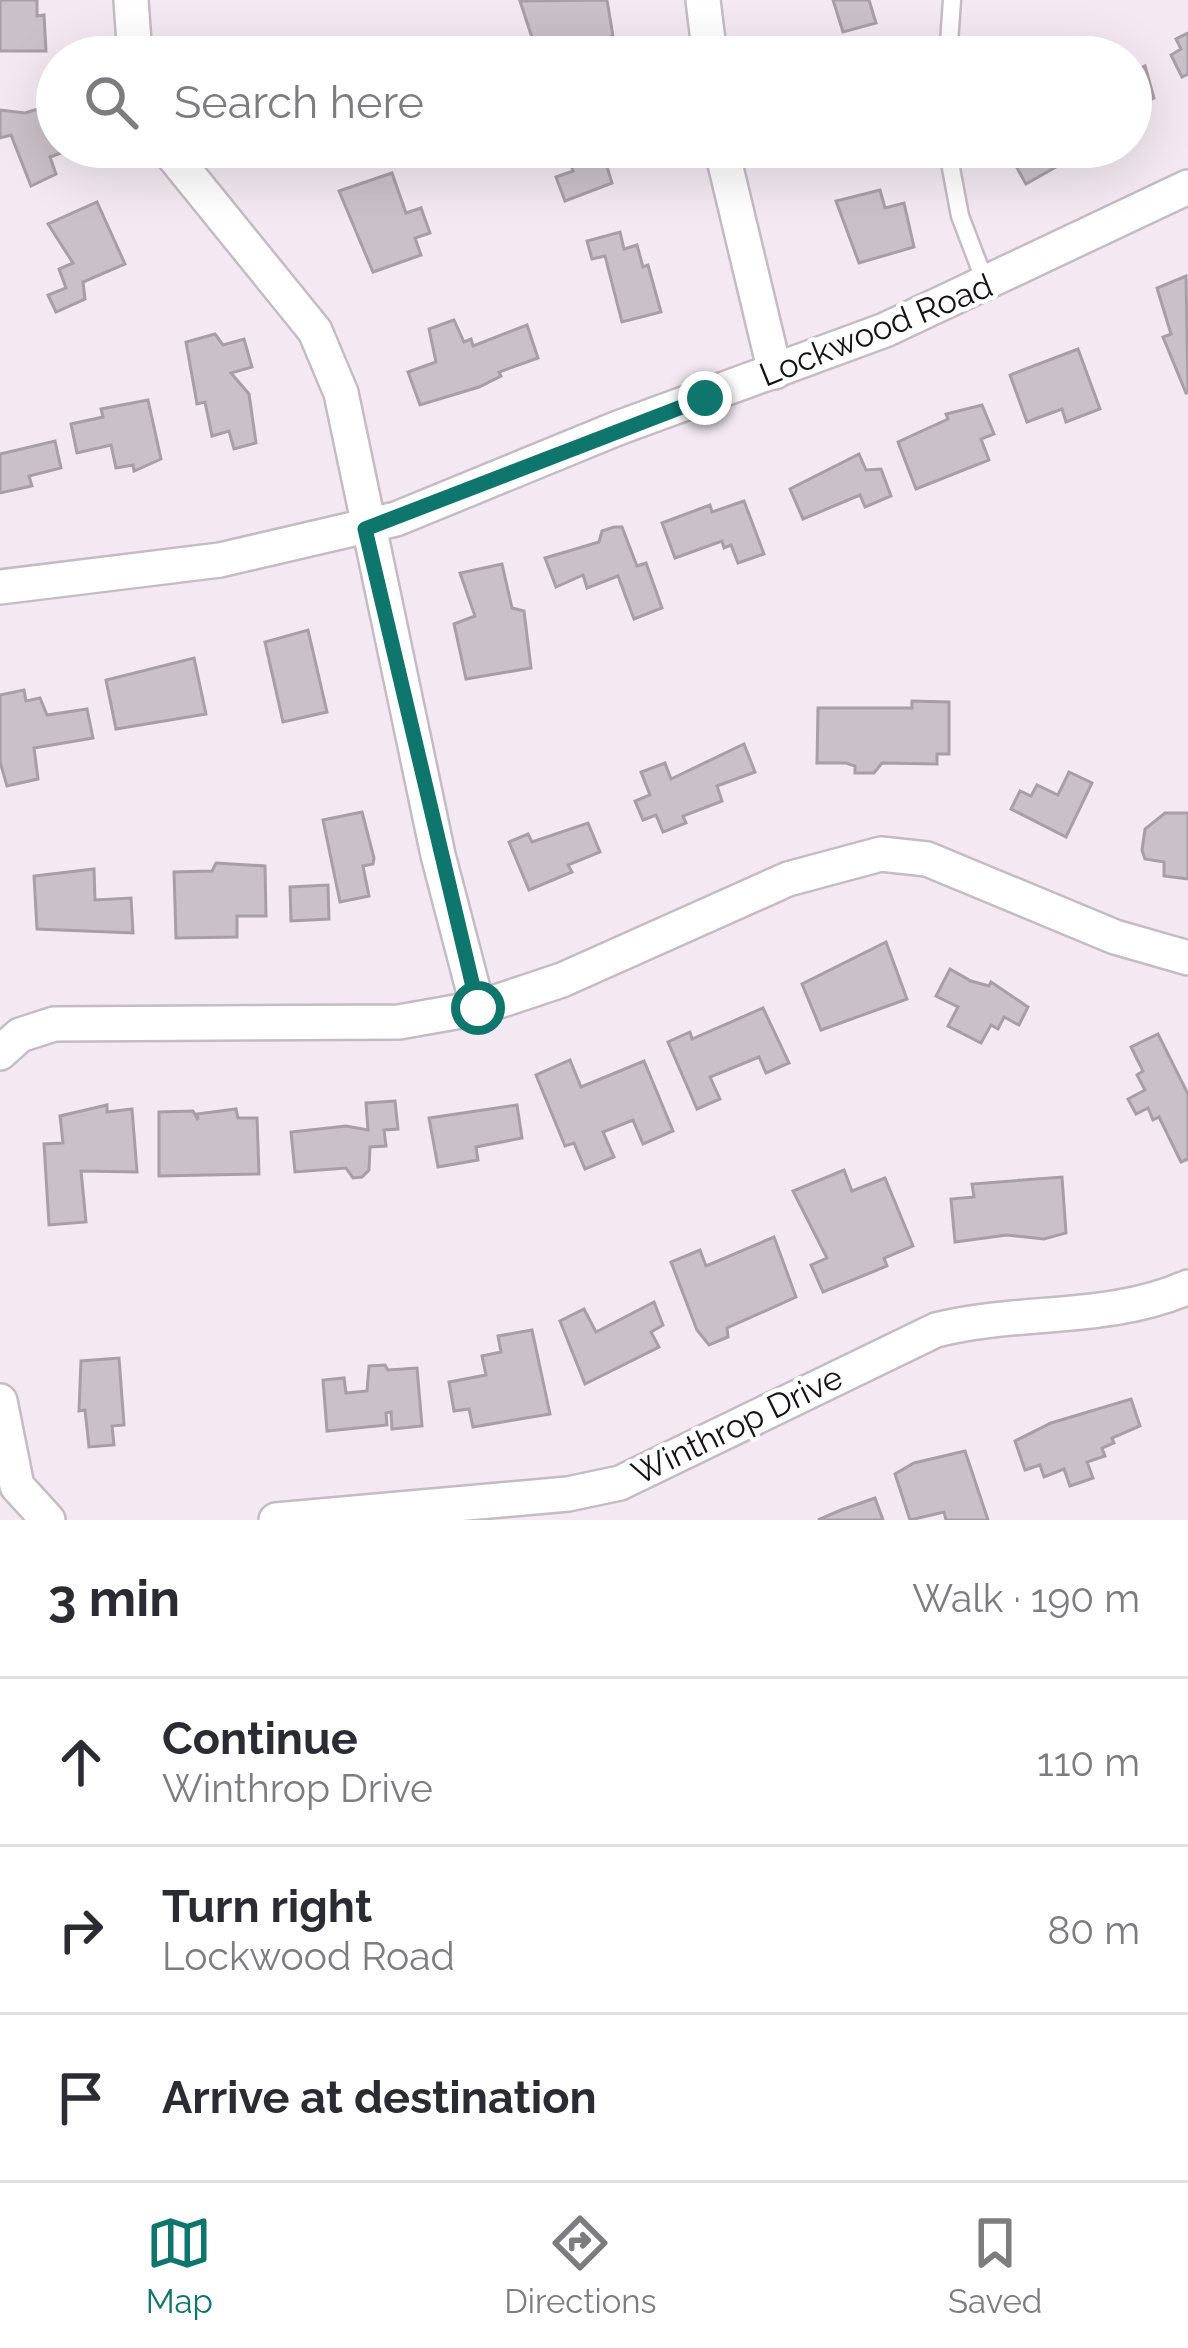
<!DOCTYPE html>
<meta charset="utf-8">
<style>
:root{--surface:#fff;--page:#f7f7f7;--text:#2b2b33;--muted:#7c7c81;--line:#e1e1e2;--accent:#0f766e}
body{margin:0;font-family:Raleway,sans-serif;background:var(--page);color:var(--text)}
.stop{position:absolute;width:36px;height:36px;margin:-27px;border:9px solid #0f766e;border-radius:50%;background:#fff}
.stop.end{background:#0f766e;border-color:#fff;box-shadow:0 3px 12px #0008}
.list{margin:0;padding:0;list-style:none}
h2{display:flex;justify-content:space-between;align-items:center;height:156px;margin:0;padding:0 48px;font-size:51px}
h2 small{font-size:39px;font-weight:400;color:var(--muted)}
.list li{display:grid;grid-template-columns:78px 1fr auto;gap:36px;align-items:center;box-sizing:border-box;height:168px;padding:0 48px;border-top:3px solid var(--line)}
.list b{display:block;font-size:45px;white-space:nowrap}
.list p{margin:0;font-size:39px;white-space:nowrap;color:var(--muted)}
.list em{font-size:39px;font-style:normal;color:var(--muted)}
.icon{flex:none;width:66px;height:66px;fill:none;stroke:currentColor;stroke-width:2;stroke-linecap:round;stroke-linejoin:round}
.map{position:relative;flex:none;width:1188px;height:1520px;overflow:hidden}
.search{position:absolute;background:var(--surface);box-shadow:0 12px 48px #0002;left:36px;right:36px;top:36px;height:132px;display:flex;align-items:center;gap:30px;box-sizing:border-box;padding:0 42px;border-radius:66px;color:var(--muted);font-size:45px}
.sheet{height:660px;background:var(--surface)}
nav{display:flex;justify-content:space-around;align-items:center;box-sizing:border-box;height:168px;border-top:3px solid var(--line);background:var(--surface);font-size:33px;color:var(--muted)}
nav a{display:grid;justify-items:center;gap:6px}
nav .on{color:var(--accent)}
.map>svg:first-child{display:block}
</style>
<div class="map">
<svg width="1188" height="1520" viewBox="0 0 1188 1520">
<rect width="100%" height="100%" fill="#f4e9f2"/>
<!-- building -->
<g fill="#cac0c9" stroke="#a89ea6" stroke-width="3">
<path d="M0 0H37V16L44 15 46 51H0Z"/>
<path d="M607 0 613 36 556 57 538 56 520 1Z"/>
<path d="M833 0H869L876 23 843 32Z"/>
<path d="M1188 33V74L1182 77 1171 55 1181 49 1176 39Z"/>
<path d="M286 40 292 57H257L255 51Z"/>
<path d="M1145 66 1154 98 1131 110V73Z"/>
<path d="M48 106 57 147 64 152 50 157 56 174 31 186 11 135 0 138V110L25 113Z"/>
<path d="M564 147H601L612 183 565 201 556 177 573 171Z"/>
<path d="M1013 147H1074L1077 155 1026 184 1007 150Z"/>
<path d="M392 173 406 213 421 208 430 233 415 238 421 255 373 272 339 191Z"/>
<path d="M880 190 885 208 904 203 914 247 859 263 836 201Z"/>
<path d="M97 202 125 264 83 282 85 299 56 312 48 295 66 288 59 269 73 263 48 224Z"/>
<path d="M620 232 624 249 637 245 643 267 648 265 661 312 622 322 605 256 592 259 587 241Z"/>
<path d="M1186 276 1188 392 1186 393 1163 337 1171 334 1157 288Z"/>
<path d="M454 320 464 342 471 339 473 346 527 325 538 358 499 372 501 376 479 387 420 405 408 372 436 362 429 329Z"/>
<path d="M215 334 223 345 244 339 252 367 231 373 249 394 256 443 234 449 229 431 212 436 205 402 197 404 186 342Z"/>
<path d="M1078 349 1100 409 1066 422 1062 409 1027 422 1010 375Z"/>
<path d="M148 400 161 459 134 471 133 465 116 468 111 445 77 453 71 424 103 417 101 409Z"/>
<path d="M982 405 994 434 981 439 989 460 916 489 898 442 948 419 946 414Z"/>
<path d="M55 441 61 468 29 476 32 486 0 493V454Z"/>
<path d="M859 454 866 470 881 469 891 496 865 507 860 495 803 519 790 489Z"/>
<path d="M744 501 764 554 738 563 731 545 724 548 722 541 675 558 662 523 710 505 712 512Z"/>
<path d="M614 527H622L637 566 646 563 662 608 634 619 618 576 587 588 583 575 556 587 545 558 599 542 602 531Z"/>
<path d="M502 564 512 608 524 611 531 668 466 679 454 624 475 616 460 573Z"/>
<path d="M308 630 327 712 283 722 265 642Z"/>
<path d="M194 658 206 714 116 729 106 680Z"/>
<path d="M24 690 26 701 40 698 47 715 87 709 93 738 34 748 38 779 7 786 0 762V695Z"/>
<path d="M912 701 949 702V754H937V764L882 763 874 773H855V766L846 763H817L818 708H912Z"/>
<path d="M744 744 755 772 717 786 722 801 683 816 686 823 663 832 656 815 643 820 635 801 650 795 641 772 665 763 671 779Z"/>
<path d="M1069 772 1092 783 1066 837 1011 809 1020 791 1031 796 1037 785 1058 795Z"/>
<path d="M362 812 374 858 373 864 363 866 369 896 340 902 323 820Z"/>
<path d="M1165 813H1188V879L1164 876V862L1145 859 1142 850 1145 829Z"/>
<path d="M588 823 600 852 568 865 572 872 529 890 509 842 528 834 532 842Z"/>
<path d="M216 863 265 866 266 916H237V937L176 938 174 872 212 871Z"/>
<path d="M94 869 95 900 131 898 133 933 37 929 34 876Z"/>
<path d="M328 885 329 919 291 921 290 887Z"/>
<path d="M886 942 907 999 821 1030 802 984Z"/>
<path d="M950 969 971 981 989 986 991 982 1028 1007 1019 1025 1004 1017 998 1029 991 1025 981 1043 948 1026 958 1007 936 996Z"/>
<path d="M763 1008 789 1063 766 1073 759 1057 710 1077 720 1099 697 1109 668 1042 690 1032 692 1039Z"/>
<path d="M1158 1034 1188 1094V1159L1181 1162 1159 1117 1153 1120 1148 1108 1136 1114 1128 1099 1145 1090 1137 1075 1143 1071 1131 1047Z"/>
<path d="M570 1060 581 1087 644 1061 673 1131 643 1144 633 1120 603 1132 614 1157 585 1169 574 1143 565 1146 536 1075Z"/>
<path d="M395 1101 398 1129 384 1130 386 1146 370 1147 369 1170 362 1177 353 1178 346 1168 295 1172 291 1132 346 1126 368 1130 366 1103Z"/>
<path d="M107 1105V1112L132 1109 137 1172 81 1171 86 1222 49 1225 44 1144 63 1143 60 1116Z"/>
<path d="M517 1105 522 1138 476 1147 478 1160 438 1167 429 1118Z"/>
<path d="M236 1109 238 1118H257L259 1174 159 1176V1112L193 1111 198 1120 197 1114Z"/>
<path d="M844 1170 852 1191 885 1178 913 1246 884 1258 887 1266 823 1292 811 1265 827 1258 793 1191Z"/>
<path d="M1062 1177 1066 1233 1044 1239 1007 1235 955 1242 951 1199 974 1197 972 1184Z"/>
<path d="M774 1237 796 1297 727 1328 728 1337 709 1345 697 1330 671 1262 700 1250 706 1266Z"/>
<path d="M654 1302 663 1325 651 1332 659 1347 585 1384 560 1321 584 1309 596 1332Z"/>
<path d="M532 1330 550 1414 473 1427 469 1409 454 1411 449 1382 486 1375 482 1356 501 1352 498 1336Z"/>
<path d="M119 1358 124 1425 112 1426 114 1445 89 1447 85 1410 79 1411 81 1361Z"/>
<path d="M385 1365 388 1370 417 1368 422 1426 392 1429 391 1412 386 1413 387 1425 327 1431 323 1380 344 1378 346 1393 367 1391 369 1366Z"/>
<path d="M1131 1399 1140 1426 1112 1438 1114 1443 1102 1448 1105 1456 1087 1462 1093 1478 1070 1486 1064 1469 1044 1477 1040 1465 1025 1470 1015 1441 1051 1423Z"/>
<path d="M965 1451 988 1520H946L944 1512 910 1520 895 1474 914 1463Z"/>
<path d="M875 1498 883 1520H818L841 1510Z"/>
</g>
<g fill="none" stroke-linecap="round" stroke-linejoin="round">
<!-- service casing -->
<g stroke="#c5bbc4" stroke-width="21">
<g id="service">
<path d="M948 57 952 0"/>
<path d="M947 147 960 216 986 284"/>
</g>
</g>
<!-- minor casing -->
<g stroke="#c5bbc4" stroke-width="38">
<g id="minor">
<path d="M131 0 135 57"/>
<path d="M703 0 710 57"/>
<path d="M166 147 315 331 341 393 438 855 478 1008"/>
<path d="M721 147 775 372"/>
<path d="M0 587 220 560 396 519 618 428 885 330 1188 187"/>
<path d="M0 1053 20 1035 54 1024 399 1022 478 1008 562 980 788 879 881 854 927 859 1115 937 1188 958"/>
<path d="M0 1401 17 1486 48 1520"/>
<path d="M276 1520 568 1494 620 1483 936 1330C1018 1309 1110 1322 1188 1287"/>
</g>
</g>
<!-- service -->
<use href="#service" stroke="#fff" stroke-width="16"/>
<!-- minor -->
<use href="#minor" stroke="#fff" stroke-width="33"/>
</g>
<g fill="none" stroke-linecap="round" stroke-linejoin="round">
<!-- route -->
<path stroke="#0f766e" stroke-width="15" d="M478 1008 365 529 705 398"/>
</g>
<g text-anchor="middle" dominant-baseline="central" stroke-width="9" stroke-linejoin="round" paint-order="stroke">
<!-- street labels -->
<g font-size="33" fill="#161316" stroke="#fff">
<text transform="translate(876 330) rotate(-22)">Lockwood Road</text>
<text transform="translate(737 1425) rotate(-26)">Winthrop Drive</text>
</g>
</g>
</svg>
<div class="stop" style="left:478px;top:1008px"></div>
<div class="stop end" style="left:705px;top:398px"></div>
<div class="search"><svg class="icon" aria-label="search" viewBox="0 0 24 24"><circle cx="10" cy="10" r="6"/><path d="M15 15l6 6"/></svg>Search here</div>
</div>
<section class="sheet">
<h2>3 min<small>Walk · 190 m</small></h2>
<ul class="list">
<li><svg class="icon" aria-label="ahead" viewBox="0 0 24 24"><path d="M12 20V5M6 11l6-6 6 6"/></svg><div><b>Continue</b><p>Winthrop Drive</p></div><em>110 m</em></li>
<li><svg class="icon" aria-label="right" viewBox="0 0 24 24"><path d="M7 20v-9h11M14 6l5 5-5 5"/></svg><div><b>Turn right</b><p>Lockwood Road</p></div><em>80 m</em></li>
<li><svg class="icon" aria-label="arrive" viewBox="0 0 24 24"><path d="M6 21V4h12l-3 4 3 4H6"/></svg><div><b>Arrive at destination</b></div></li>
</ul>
</section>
<nav>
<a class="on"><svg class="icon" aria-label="map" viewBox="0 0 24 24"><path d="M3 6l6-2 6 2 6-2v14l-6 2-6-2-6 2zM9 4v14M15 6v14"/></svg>Map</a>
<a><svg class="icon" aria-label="directions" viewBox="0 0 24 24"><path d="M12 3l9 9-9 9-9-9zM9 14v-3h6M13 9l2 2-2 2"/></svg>Directions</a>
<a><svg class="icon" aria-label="saved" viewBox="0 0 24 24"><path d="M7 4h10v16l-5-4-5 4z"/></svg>Saved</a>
</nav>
